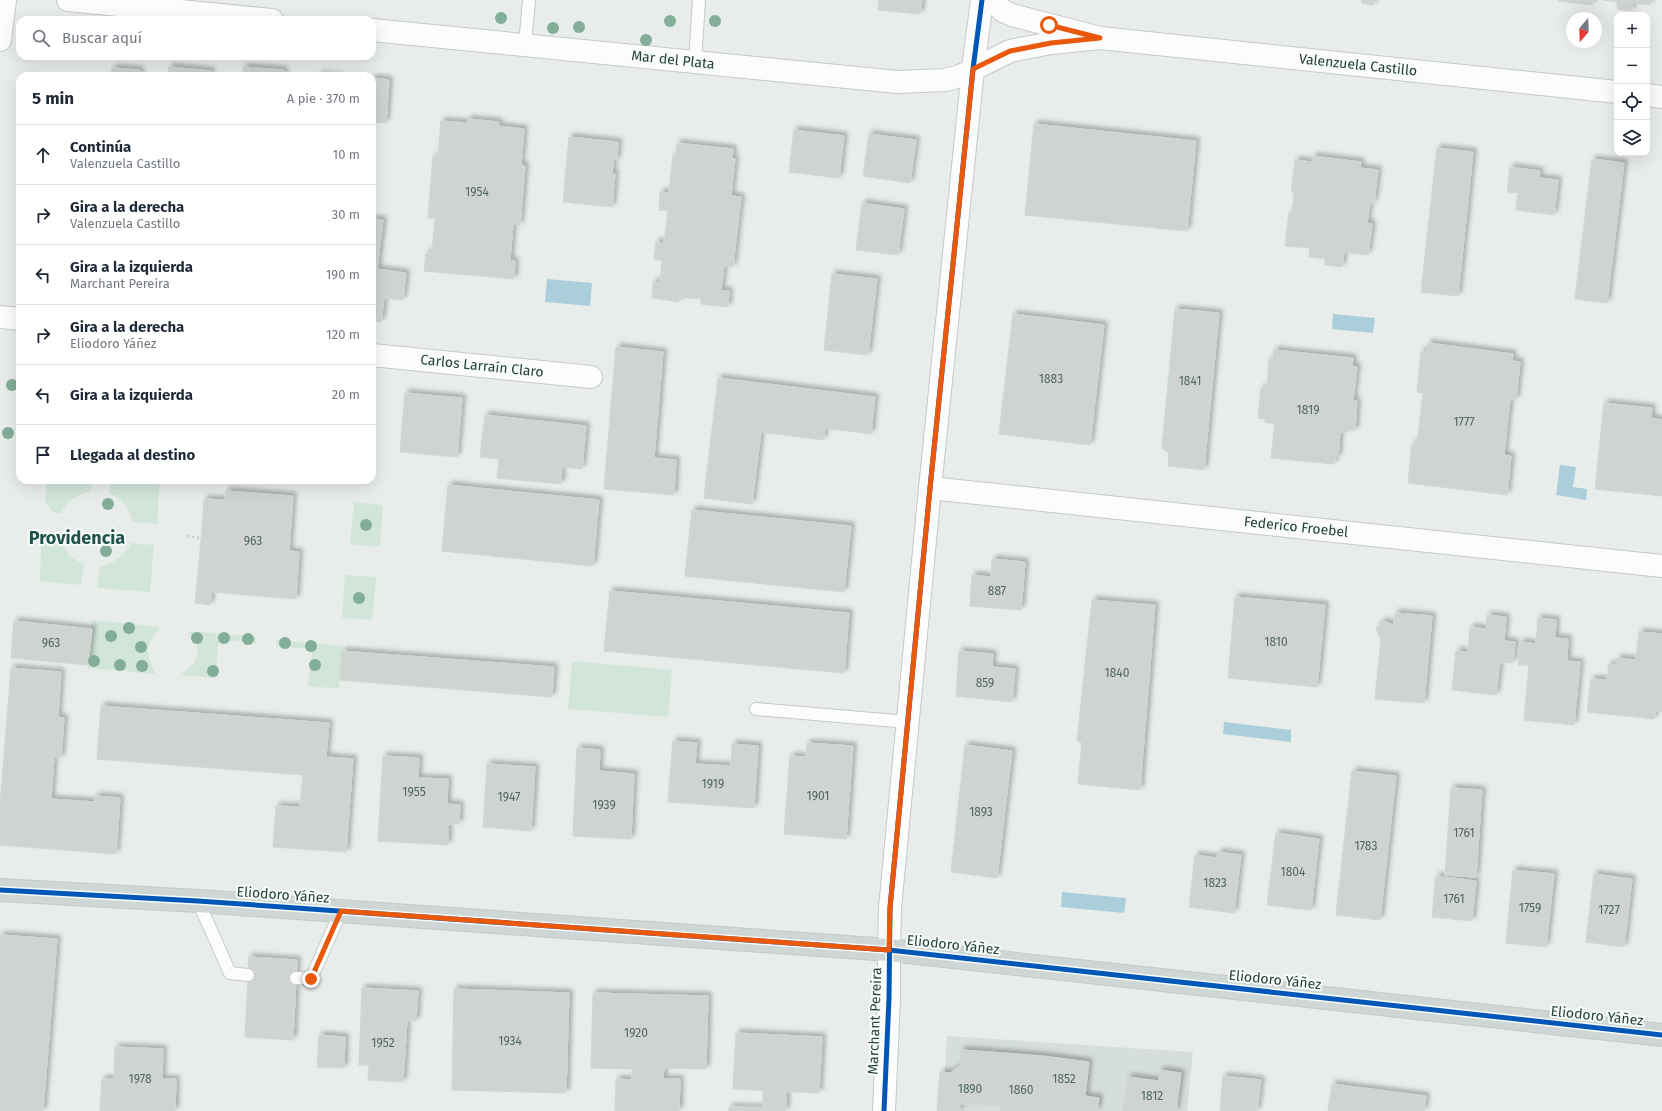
<!DOCTYPE html>
<html lang="es">
<meta charset="utf-8">
<style>
:root{--surface:#fff;--page:#f6f6f7;--text:#1f2937;--muted:#747a83;--line:#e0e1e3}
body{margin:0;font-family:"Fira Sans",sans-serif;background:var(--page);color:var(--text)}
.controls{position:absolute;right:12px;top:12px;display:grid;overflow:hidden;border-radius:8px;box-shadow:0 4px 16px #0002}
.controls button{width:36px;height:36px;display:grid;place-items:center;padding:0;border:0;border-bottom:1px solid var(--line);background:var(--surface);color:var(--text);font:20px sans-serif}
.compass{position:absolute;left:1566px;top:12px;width:36px;height:36px;border-radius:50%;background:var(--surface);box-shadow:0 4px 16px #0002;rotate:199deg}
.stop{position:absolute;width:12px;height:12px;margin:-9px;border:3px solid #ea580c;border-radius:50%;background:#fff}
.stop.end{background:#ea580c;border-color:#fff;box-shadow:0 1px 4px #0008}
.list{margin:0;padding:0;list-style:none}
h2{display:flex;justify-content:space-between;align-items:center;height:52px;margin:0;padding:0 16px;font-size:17px}
h2 small{font-size:13px;font-weight:400;color:var(--muted)}
.list li{display:grid;grid-template-columns:26px 1fr auto;gap:12px;align-items:center;box-sizing:border-box;height:60px;padding:0 16px;border-top:1px solid var(--line)}
.list b{display:block;font-size:15px;white-space:nowrap}
.list p{margin:0;font-size:13px;white-space:nowrap;color:var(--muted)}
.list em{font-size:13px;font-style:normal;color:var(--muted)}
.icon{flex:none;width:22px;height:22px;fill:none;stroke:currentColor;stroke-width:2;stroke-linecap:round;stroke-linejoin:round}
.map{position:relative;flex:none;width:1662px;height:1111px;overflow:hidden}
.search{position:absolute;background:var(--surface);box-shadow:0 4px 16px #0002;left:16px;top:16px;width:360px;height:44px;display:flex;align-items:center;gap:10px;box-sizing:border-box;padding:0 14px;border-radius:12px;color:var(--muted);font-size:15px}
.panel{position:absolute;background:var(--surface);box-shadow:0 4px 16px #0002;left:16px;top:72px;width:360px;height:412px;border-radius:12px}
.map>svg:first-child{display:block}
</style>
<div class="map">
<svg width="1662" height="1111" viewBox="0 0 1662 1111">
<defs>
<filter id="shadow"><feDropShadow dx="3.5" dy="-3.5" stdDeviation="2" flood-color="#0004"/></filter>
</defs>
<rect width="100%" height="100%" fill="#e8edeb"/>
<!-- built -->
<path fill="#d6dedb" d="M947 1036 1193 1052 1187 1111H943Z"/>
<!-- green -->
<g fill="#d2e5d9">
<path d="M47 480H92L91 491C78 494 66 501 61 514L54 513 45 502Z"/>
<path d="M111 480H160L157 524 133 522C129 509 123 498 109 493Z"/>
<path d="M354 502 383 505 380 547 350 544Z"/>
<path d="M53 534 59 535C63 549 70 559 84 564L81 585 40 581 41 544Z"/>
<path d="M131 543 154 545 150 592 97 588 100 566C113 564 125 555 131 543Z"/>
<path d="M345 575 376 577 372 620 342 618Z"/>
<path d="M92 620 160 627C144 648 146 651 155 674L88 668Z"/>
<path d="M188 631 256 637V643L223 640 218 644 216 678 181 675 193 664 198 655 197 645Z"/>
<path d="M276 640 343 646 339 689 308 686 312 653 306 649 277 646Z"/>
<path d="M572 661 672 670 668 717 568 709Z"/>
</g>
<!-- water -->
<g fill="#aaceda">
<path d="M547 279 592 283 590 306 545 302Z"/>
<path d="M1333 314 1375 318 1373 333 1332 329Z"/>
<path d="M1560 465 1576 467 1573 487 1587 489 1586 500 1556 495Z"/>
<path d="M1224 722 1291 730V742L1223 734Z"/>
<path d="M1062 892 1126 898 1124 913 1061 907Z"/>
</g>
<!-- building -->
<g fill="#cfd4d2" stroke="#d1d6d4" filter="url(#shadow)">
<path d="M879 0H922L920 14 878 10Z"/>
<path d="M1362 0H1374L1373 5 1362 3Z"/>
<path d="M1558 0H1593L1592 5 1557 1Z"/>
<path d="M1603 0H1651L1650 5 1632 3V11L1617 9V2Z"/>
<path d="M169 67 211 71 210 76H168Z"/>
<path d="M243 67 284 70V76H243Z"/>
<path d="M112 68 140 70V76H111Z"/>
<path d="M318 74 340 76H318Z"/>
<path d="M372 78 389 80 386 123 372 122Z"/>
<path d="M468 119 499 122 498 126 524 129 521 165 525 166 520 225 513 224 510 261H515L514 279 424 271 426 253H432L435 218H428L433 156 438 157 441 121 467 123Z"/>
<path d="M1034 124 1196 141 1187 231 1025 215Z"/>
<path d="M794 130 844 136 839 178 789 172Z"/>
<path d="M869 134 916 140 910 183 863 176Z"/>
<path d="M569 137 618 142 617 160 614 159 612 173 615 174 612 207 563 202Z"/>
<path d="M677 143 733 149 732 159H735L731 196 741 197 733 267 724 266 721 291H729L728 307 701 304V299L679 297V302L652 298 653 282 660 283 662 261 654 259 656 242 664 243 668 211 659 210 660 192 669 193 673 155H676Z"/>
<path d="M1437 148 1473 152 1458 296 1421 292Z"/>
<path d="M1313 156 1361 162 1360 168 1378 170 1374 203H1370L1367 223 1372 224 1368 255 1344 252 1342 267 1325 265V259L1309 257 1310 248 1285 246 1289 212 1292 213 1294 193 1291 192 1295 160 1312 162Z"/>
<path d="M1592 159 1624 163 1607 303 1575 299Z"/>
<path d="M1510 167 1540 171 1539 178 1558 180 1554 215 1516 210 1518 193 1507 192Z"/>
<path d="M862 203 904 209 898 255 856 250Z"/>
<path d="M372 219 383 220 377 269 406 273 403 300 384 298 381 322 372 321Z"/>
<path d="M832 274 877 279 868 355 824 350Z"/>
<path d="M1175 309 1219 313 1204 470 1168 466 1169 453 1162 448Z"/>
<path d="M1013 314 1104 325 1090 445 999 434Z"/>
<path d="M1428 343 1513 354 1512 361 1520 362 1516 400 1510 399 1504 455 1511 456 1507 495 1408 483 1412 444H1417L1423 393 1417 392 1421 351 1427 352Z"/>
<path d="M616 347 663 352 654 458 676 460 674 495 604 489Z"/>
<path d="M1274 350 1353 358 1352 366 1357 367 1353 401H1357L1355 431 1349 430V432H1340L1338 457 1335 456 1334 464 1271 458 1275 423H1265V419L1258 418 1261 388H1267L1269 359H1273Z"/>
<path d="M718 378 875 397 871 434 825 428 823 440 761 432 752 504 704 498Z"/>
<path d="M405 393 462 398 457 457 400 452Z"/>
<path d="M1604 403 1652 408 1651 418 1662 420V496L1595 489Z"/>
<path d="M485 415 586 426 582 469 562 467 561 484 497 478 499 459 480 457Z"/>
<path d="M448 485 599 500 593 566 442 551Z"/>
<path d="M226 491 293 496 289 551 299 552 296 599 212 592 217 531 202 530 204 499 224 500Z"/>
<path d="M692 510 851 526 844 592 685 576Z"/>
<path d="M202 530 217 531 210 605 195 603Z"/>
<path d="M992 559 1025 562 1021 610 970 606 972 575 991 577Z"/>
<path d="M610 591 849 613 844 673 604 651Z"/>
<path d="M1235 597 1325 605 1317 687 1228 678Z"/>
<path d="M1092 600 1155 605 1140 790 1078 784 1082 743 1077 741Z"/>
<path d="M1395 613 1432 616 1424 703 1375 699 1381 638 1378 635 1376 628 1383 621 1394 625Z"/>
<path d="M1487 615 1506 617 1504 641 1515 642 1513 663 1500 662 1496 695 1452 690 1456 651 1468 652 1470 627 1486 629Z"/>
<path d="M1538 618 1556 620 1555 638 1568 639 1567 661 1580 662 1574 725 1524 720 1529 665H1518L1520 642 1536 644Z"/>
<path d="M14 621 92 629 88 665 11 658Z"/>
<path d="M1639 632 1662 634V712L1655 711 1654 719 1587 712 1591 679 1607 680 1609 664 1616 665 1617 658 1636 660Z"/>
<path d="M342 651 554 667 552 697 340 680Z"/>
<path d="M959 651 993 654 992 667 1015 669 1012 702 956 696Z"/>
<path d="M11 668 61 672 58 717 64 718 61 758 54 757 51 799 95 802V796L120 798 116 854 0 845V806Z"/>
<path d="M101 706 329 723 326 757 353 759 346 852 273 847 276 806 300 807 303 775 97 759Z"/>
<path d="M673 741 697 743 695 764 731 766 732 744 758 746 754 808 668 802Z"/>
<path d="M807 743 853 746 846 839 784 834 790 756 806 757Z"/>
<path d="M965 745 1012 751 997 878 951 872Z"/>
<path d="M577 748 600 750 599 771 634 774 631 839 573 836Z"/>
<path d="M383 756 419 758 418 778 448 779 447 804 460 805 459 824H448V845L378 841Z"/>
<path d="M487 764 535 767 531 831 483 827Z"/>
<path d="M1352 771 1396 776 1380 920 1336 915Z"/>
<path d="M1451 788 1482 790 1476 877 1445 875Z"/>
<path d="M1276 833 1319 839 1311 910 1267 905Z"/>
<path d="M1218 852 1241 855 1234 913 1189 907 1195 855 1217 858Z"/>
<path d="M1513 870 1554 874 1546 947 1506 943Z"/>
<path d="M1594 874 1632 879 1624 947 1586 942Z"/>
<path d="M1436 876 1476 881 1472 921 1432 917Z"/>
<path d="M0 935 57 939 43 1111H0Z"/>
<path d="M249 957 297 960 293 1040 245 1037Z"/>
<path d="M362 988 418 991 416 1021H407L403 1082 368 1080 369 1065H359Z"/>
<path d="M454 989 569 993 566 1093 452 1090Z"/>
<path d="M593 993 708 996 706 1069 664 1068 663 1079H680L679 1111H615L616 1079 632 1080V1069L591 1068Z"/>
<path d="M736 1033 822 1037 819 1093 733 1089Z"/>
<path d="M319 1035 345 1037 344 1068 317 1067Z"/>
<path d="M115 1047 163 1049 162 1079H176L175 1111H100L102 1079H114Z"/>
<path d="M961 1050 990 1052 989 1074 1003 1075 1000 1105 960 1104V1111H937L940 1072 950 1073 961 1065Z"/>
<path d="M990 1052 1043 1056 1039 1111H1000L1003 1075 989 1074Z"/>
<path d="M1043 1056 1089 1062 1085 1096 1099 1098 1097 1111H1039Z"/>
<path d="M1160 1070 1181 1073 1176 1111H1123L1128 1077 1159 1081Z"/>
<path d="M1223 1076 1261 1080 1257 1111H1220Z"/>
<path d="M1332 1084 1426 1096 1424 1111H1328Z"/>
<path d="M763 1091H786V1111H729V1107L763 1108Z"/>
</g>
<g fill="none" stroke-linecap="round" stroke-linejoin="round">
<!-- lane casing -->
<g stroke="#c5cac8" stroke-width="14">
<g id="lane">
<path d="M525 45 529 0"/>
<path d="M695 62 699 0"/>
<path d="M756 709 908 722"/>
<path d="M198 901 230 973 248 975"/>
<path d="M296 978 311 979 341 911"/>
</g>
</g>
<!-- street casing -->
<g stroke="#c5cac8" stroke-width="24">
<g id="street">
<path d="M68 0 272 20"/>
<path d="M992 0 1003 11 1012 15 1100 38 1617 92"/>
<path d="M372 30 897 82 945 80 960 76 1010 51 1051 43 1100 38"/>
<path d="M1647 95 1662 97"/>
<path d="M0 317 20 319"/>
<path d="M372 355 591 377"/>
<path d="M930 488 1662 566"/>
<path d="M889 950 890 908 930 488 973 69 982 0"/>
</g>
</g>
<!-- secondary casing -->
<g stroke="#c4cac8" stroke-width="24">
<g id="secondary">
<path d="M0 40 5 0"/>
<path d="M884 1111 889 998V950"/>
</g>
</g>
<!-- primary casing -->
<g stroke="#c3cbc9" stroke-width="24">
<path id="primary" d="M0 890 198 901 889 950 1662 1035"/>
</g>
<!-- path -->
<path stroke="#c7cecd" stroke-width="2.5" stroke-dasharray="2 3" stroke-linecap="butt" d="M187 536 201 538"/>
<!-- lane -->
<use href="#lane" stroke="#fcfcfc" stroke-width="12"/>
<!-- street -->
<use href="#street" stroke="#fcfcfc" stroke-width="22"/>
<!-- secondary -->
<use href="#secondary" stroke="#fcfcfc" stroke-width="22"/>
<!-- primary -->
<use href="#primary" stroke="#cfd7d6" stroke-width="22"/>
<!-- cycleway casing -->
<g stroke="#f7fbf9" stroke-width="8">
<g id="cycleway">
<path d="M0 890 198 901 889 950 1662 1035"/>
<path d="M884 1111 889 998 890 908 930 488 973 69 982 0"/>
</g>
</g>
<!-- cycleway -->
<use href="#cycleway" stroke="#0057b8" stroke-width="5"/>
</g>
<!-- trees -->
<g fill="#82ad97">
<circle cx="501" cy="18" r="6"/>
<circle cx="670" cy="21" r="6"/>
<circle cx="715" cy="21" r="6"/>
<circle cx="579" cy="27" r="6"/>
<circle cx="553" cy="28" r="6"/>
<circle cx="646" cy="40" r="6"/>
<circle cx="12" cy="385" r="6"/>
<circle cx="8" cy="433" r="6"/>
<circle cx="108" cy="504" r="6"/>
<circle cx="366" cy="525" r="6"/>
<circle cx="106" cy="551" r="6"/>
<circle cx="359" cy="598" r="6"/>
<circle cx="129" cy="628" r="6"/>
<circle cx="111" cy="636" r="6"/>
<circle cx="197" cy="638" r="6"/>
<circle cx="224" cy="638" r="6"/>
<circle cx="248" cy="639" r="6"/>
<circle cx="285" cy="643" r="6"/>
<circle cx="311" cy="646" r="6"/>
<circle cx="141" cy="647" r="6"/>
<circle cx="94" cy="661" r="6"/>
<circle cx="120" cy="665" r="6"/>
<circle cx="315" cy="665" r="6"/>
<circle cx="142" cy="666" r="6"/>
<circle cx="213" cy="671" r="6"/>
</g>
<g fill="none" stroke-linecap="round" stroke-linejoin="round">
<!-- route -->
<path stroke="#ea580c" stroke-width="5" d="M311 979 341 911 889 950 890 908 930 488 973 69 1010 51 1051 43 1100 38 1049 25"/>
</g>
<g text-anchor="middle" dominant-baseline="central" stroke-width="4" stroke-linejoin="round" paint-order="stroke">
<!-- number labels -->
<g font-size="12" fill="#506662">
<text x="477" y="192">1954</text>
<text x="1051" y="379">1883</text>
<text x="1190" y="381">1841</text>
<text x="1308" y="410">1819</text>
<text x="1464" y="422">1777</text>
<text x="253" y="541">963</text>
<text x="997" y="591">887</text>
<text x="1276" y="642">1810</text>
<text x="51" y="643">963</text>
<text x="1117" y="673">1840</text>
<text x="985" y="683">859</text>
<text x="713" y="784">1919</text>
<text x="414" y="792">1955</text>
<text x="818" y="796">1901</text>
<text x="509" y="797">1947</text>
<text x="604" y="805">1939</text>
<text x="981" y="812">1893</text>
<text x="1464" y="833">1761</text>
<text x="1366" y="846">1783</text>
<text x="1293" y="872">1804</text>
<text x="1215" y="883">1823</text>
<text x="1454" y="899">1761</text>
<text x="1530" y="908">1759</text>
<text x="1609" y="910">1727</text>
<text x="636" y="1033">1920</text>
<text x="510" y="1041">1934</text>
<text x="383" y="1043">1952</text>
<text x="140" y="1079">1978</text>
<text x="1064" y="1079">1852</text>
<text x="970" y="1089">1890</text>
<text x="1021" y="1090">1860</text>
<text x="1152" y="1096">1812</text>
</g>
<!-- street labels -->
<g font-size="14" fill="#25413c" stroke="#f7fbf9">
<text transform="translate(673 60) rotate(6)">Mar del Plata</text>
<text transform="translate(1358 65) rotate(6)">Valenzuela Castillo</text>
<text transform="translate(482 366) rotate(6)">Carlos Larraín Claro</text>
<text transform="translate(1296 527) rotate(6)">Federico Froebel</text>
<text transform="translate(283 895) rotate(4)">Eliodoro Yáñez</text>
<text transform="translate(953 945) rotate(6)">Eliodoro Yáñez</text>
<text transform="translate(1275 980) rotate(6)">Eliodoro Yáñez</text>
<text transform="translate(1597 1016) rotate(6)">Eliodoro Yáñez</text>
<text transform="translate(875 1021) rotate(-88)">Marchant Pereira</text>
</g>
<!-- district labels -->
<g font-size="18" font-weight="bold" fill="#21534c" stroke="#f7fbf9">
<text x="77" y="538">Providencia</text>
</g>
</g>
</svg>
<div class="controls">
<button>+</button>
<button>−</button>
<button><svg class="icon" aria-label="locate" viewBox="0 0 24 24"><circle cx="12" cy="12" r="6"/><path d="M12 2v4M12 18v4M2 12h4M18 12h4"/></svg></button>
<button><svg class="icon" aria-label="layers" viewBox="0 0 24 24"><path d="M12 4l9 5-9 5-9-5zM3 14l9 5 9-5"/></svg></button>
</div>
<svg class="compass" viewBox="-18 -18 36 36"><path d="M0-13l5 13h-10z" fill="#e53935"/><path d="M0 13l5-13h-10z" fill="#747a83"/></svg>
<div class="stop" style="left:1049px;top:25px"></div>
<div class="stop end" style="left:311px;top:979px"></div>
<div class="search"><svg class="icon" aria-label="search" viewBox="0 0 24 24"><circle cx="10" cy="10" r="6"/><path d="M15 15l6 6"/></svg>Buscar aquí</div>
<section class="panel">
<h2>5 min<small>A pie · 370 m</small></h2>
<ul class="list">
<li><svg class="icon" aria-label="ahead" viewBox="0 0 24 24"><path d="M12 20V5M6 11l6-6 6 6"/></svg><div><b>Continúa</b><p>Valenzuela Castillo</p></div><em>10 m</em></li>
<li><svg class="icon" aria-label="right" viewBox="0 0 24 24"><path d="M7 20v-9h11M14 6l5 5-5 5"/></svg><div><b>Gira a la derecha</b><p>Valenzuela Castillo</p></div><em>30 m</em></li>
<li><svg class="icon" aria-label="left" viewBox="0 0 24 24"><path d="M17 20v-9H6M10 6l-5 5 5 5"/></svg><div><b>Gira a la izquierda</b><p>Marchant Pereira</p></div><em>190 m</em></li>
<li><svg class="icon" aria-label="right" viewBox="0 0 24 24"><path d="M7 20v-9h11M14 6l5 5-5 5"/></svg><div><b>Gira a la derecha</b><p>Eliodoro Yáñez</p></div><em>120 m</em></li>
<li><svg class="icon" aria-label="left" viewBox="0 0 24 24"><path d="M17 20v-9H6M10 6l-5 5 5 5"/></svg><div><b>Gira a la izquierda</b></div><em>20 m</em></li>
<li><svg class="icon" aria-label="arrive" viewBox="0 0 24 24"><path d="M6 21V4h12l-3 4 3 4H6"/></svg><div><b>Llegada al destino</b></div></li>
</ul>
</section>
</div>
